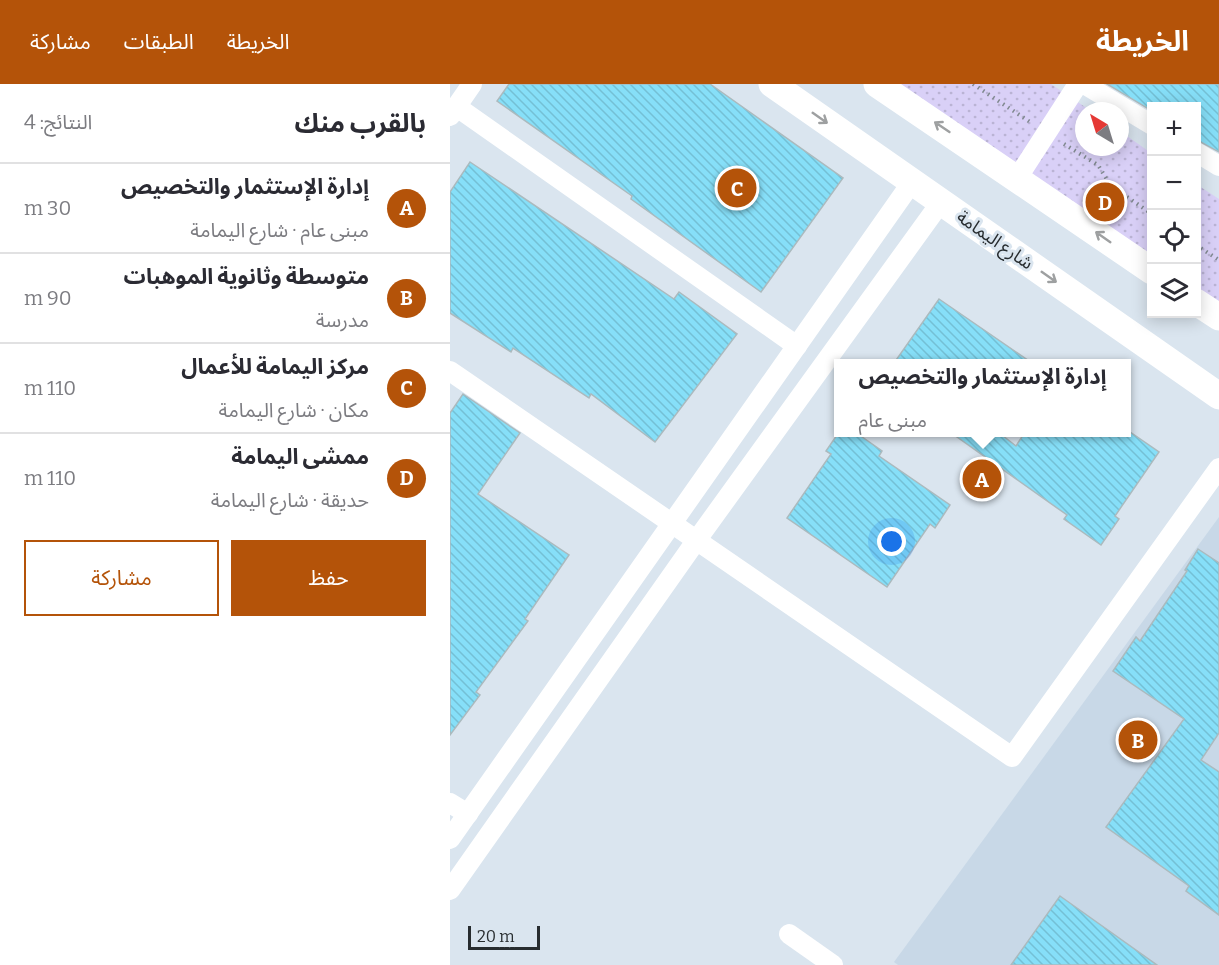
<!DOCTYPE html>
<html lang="ar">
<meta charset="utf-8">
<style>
:root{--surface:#fff;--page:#f2f2f3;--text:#2b2b33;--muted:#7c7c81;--line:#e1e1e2;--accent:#b45309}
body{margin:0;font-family:Bitter,"Noto Sans Arabic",serif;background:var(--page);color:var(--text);direction:rtl}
.controls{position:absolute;right:18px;top:18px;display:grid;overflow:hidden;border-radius:0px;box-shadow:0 3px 15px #0003}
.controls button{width:54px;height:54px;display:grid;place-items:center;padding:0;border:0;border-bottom:2px solid var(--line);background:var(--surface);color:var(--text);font:30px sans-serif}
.compass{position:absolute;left:625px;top:18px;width:54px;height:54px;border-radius:50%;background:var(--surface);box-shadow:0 3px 15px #0003;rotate:322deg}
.scale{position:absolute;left:18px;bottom:15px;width:72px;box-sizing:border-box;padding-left:6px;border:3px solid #272c2f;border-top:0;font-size:16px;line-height:21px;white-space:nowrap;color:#272c2f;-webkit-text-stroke:4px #dae5ef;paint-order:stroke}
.you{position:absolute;left:442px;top:458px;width:21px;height:21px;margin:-15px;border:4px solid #fff;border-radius:50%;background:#1a73e8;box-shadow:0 0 0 9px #1a73e833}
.badge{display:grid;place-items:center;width:39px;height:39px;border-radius:50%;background:var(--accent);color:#fff;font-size:20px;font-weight:700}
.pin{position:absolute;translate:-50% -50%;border:3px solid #fff;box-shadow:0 2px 6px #0006}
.popup{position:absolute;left:384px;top:275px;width:297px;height:78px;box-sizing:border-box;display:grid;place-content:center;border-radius:0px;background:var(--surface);filter:drop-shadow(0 2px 4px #0005);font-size:20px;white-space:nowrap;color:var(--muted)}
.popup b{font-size:22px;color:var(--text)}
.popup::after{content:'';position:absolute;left:50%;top:100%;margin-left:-12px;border:12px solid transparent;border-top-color:var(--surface)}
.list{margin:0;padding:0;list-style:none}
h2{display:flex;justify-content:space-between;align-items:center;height:78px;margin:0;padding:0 24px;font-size:26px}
h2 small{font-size:20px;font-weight:400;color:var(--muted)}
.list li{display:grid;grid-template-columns:39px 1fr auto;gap:18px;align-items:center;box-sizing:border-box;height:90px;padding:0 24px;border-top:2px solid var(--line)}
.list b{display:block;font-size:22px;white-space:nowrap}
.list p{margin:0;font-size:20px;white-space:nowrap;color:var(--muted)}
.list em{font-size:20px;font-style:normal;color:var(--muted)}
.actions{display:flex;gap:12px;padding:18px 24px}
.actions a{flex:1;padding:14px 0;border:2px solid var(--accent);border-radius:0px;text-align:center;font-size:21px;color:var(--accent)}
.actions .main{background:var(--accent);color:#fff}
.icon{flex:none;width:33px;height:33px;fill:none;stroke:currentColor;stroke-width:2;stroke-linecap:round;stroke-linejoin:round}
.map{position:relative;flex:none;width:769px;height:881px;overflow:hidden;direction:ltr}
header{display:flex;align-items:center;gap:36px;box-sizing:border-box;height:84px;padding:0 30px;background:var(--accent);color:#fff}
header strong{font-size:28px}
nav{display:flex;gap:33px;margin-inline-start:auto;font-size:21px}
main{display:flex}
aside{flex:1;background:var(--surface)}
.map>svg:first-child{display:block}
</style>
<header>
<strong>الخريطة</strong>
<nav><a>الخريطة</a><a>الطبقات</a><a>مشاركة</a></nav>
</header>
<main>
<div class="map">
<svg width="769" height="881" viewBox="0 0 769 881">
<defs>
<pattern id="park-dots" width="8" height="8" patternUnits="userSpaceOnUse" patternTransform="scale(1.5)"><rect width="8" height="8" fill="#d9d0f7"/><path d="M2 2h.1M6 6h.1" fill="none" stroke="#bab3d4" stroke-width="1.8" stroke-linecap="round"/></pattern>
<pattern id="building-back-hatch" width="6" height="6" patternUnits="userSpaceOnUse" patternTransform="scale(1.5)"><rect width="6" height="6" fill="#86dff8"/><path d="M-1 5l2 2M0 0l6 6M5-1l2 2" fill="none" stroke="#74c0d5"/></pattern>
</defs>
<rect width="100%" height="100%" fill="#dae5ef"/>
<!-- built -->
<path fill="#c8d8e7" d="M769 433V881H448L444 878Z"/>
<!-- park -->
<g fill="url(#park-dots)">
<path d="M438 0H601L641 27H634V63H670V47L701 69V182Z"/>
<path d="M746 100 769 115V229L747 213Z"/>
</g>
<!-- building -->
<g fill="url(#building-back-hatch)" stroke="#abbabe" stroke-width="1.5">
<path d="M59 0H260L393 94 311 208 181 115 182 112 47 17Z"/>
<path d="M657 0H769V68L747 56V22H702V27Z"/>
<path d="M20 78 224 215 229 208 287 250 205 358 141 310 139 314 63 264 61 268 0 229V108Z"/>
<path d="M489 215 582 279H444Z"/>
<path d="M13 310 70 349 28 410 119 471 75 535 78 537 26 608 30 611 0 651V329Z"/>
<path d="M389 348H405L432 367 429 372 500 421 485 444 480 440 437 503 337 434 381 370 376 367Z"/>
<path d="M500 348H548L566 362 575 348H680L709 368 665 432 669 435 651 461 614 435 617 431Z"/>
<path d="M748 465 769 479V649L751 676 769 688V831L736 807 739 802 656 743 734 635 663 587 686 553 690 557 737 487 735 486Z"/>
<path d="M610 812 707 881H561Z"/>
</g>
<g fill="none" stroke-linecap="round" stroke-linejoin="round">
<!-- path -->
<g stroke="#818990" stroke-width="4" stroke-dasharray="1.5 4.5" stroke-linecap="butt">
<path d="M523 0 580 38"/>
<path d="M614 60 648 81 661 102 702 130"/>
<path d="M746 161 769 176"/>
</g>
<!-- minor -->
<g stroke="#fff" stroke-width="20">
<path d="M634 0 702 41"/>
<path d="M7 23 347 262"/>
<path d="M0 32 22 0"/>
<path d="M746 68 769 82"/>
<path d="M568 93 628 0"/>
<path d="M0 287 562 673 769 384"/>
<path d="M0 719 18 730"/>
<path d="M0 755 462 98"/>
<path d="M0 806 246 457 491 118"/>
<path d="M339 850 383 881"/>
</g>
<!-- secondary -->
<g stroke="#fff" stroke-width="27">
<path d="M322 0 769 312"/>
<path d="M427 0 702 187"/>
<path d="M746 218 769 233"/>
</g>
</g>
<!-- one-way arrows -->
<defs><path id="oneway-shaft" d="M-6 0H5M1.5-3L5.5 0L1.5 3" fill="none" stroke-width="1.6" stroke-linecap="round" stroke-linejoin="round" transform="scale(1.5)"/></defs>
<g stroke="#9ea0a1">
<use href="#oneway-shaft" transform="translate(370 34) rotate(35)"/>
<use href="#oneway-shaft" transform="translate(492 43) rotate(-146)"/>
<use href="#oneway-shaft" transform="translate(653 153) rotate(-145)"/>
<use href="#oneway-shaft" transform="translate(599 193) rotate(35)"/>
</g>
<g text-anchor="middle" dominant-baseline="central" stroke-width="6" stroke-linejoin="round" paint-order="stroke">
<!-- street labels -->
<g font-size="18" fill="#272c2f" stroke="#dae5ef">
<text transform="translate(545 156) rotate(35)">شارع اليمامة</text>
</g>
</g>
</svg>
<div class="controls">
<button>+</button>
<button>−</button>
<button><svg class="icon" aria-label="locate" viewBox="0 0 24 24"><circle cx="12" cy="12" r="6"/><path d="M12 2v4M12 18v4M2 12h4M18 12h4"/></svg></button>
<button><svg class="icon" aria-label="layers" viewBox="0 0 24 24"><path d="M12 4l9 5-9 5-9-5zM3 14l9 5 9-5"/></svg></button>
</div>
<svg class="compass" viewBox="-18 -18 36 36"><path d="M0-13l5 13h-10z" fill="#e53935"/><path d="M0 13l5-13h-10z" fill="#7c7c81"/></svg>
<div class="scale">20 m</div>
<div class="you"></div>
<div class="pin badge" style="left:532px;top:395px">A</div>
<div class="popup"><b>إدارة الإستثمار والتخصيص</b>مبنى عام</div>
<div class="pin badge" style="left:688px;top:656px">B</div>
<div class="pin badge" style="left:287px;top:104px">C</div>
<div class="pin badge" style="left:655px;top:118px">D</div>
</div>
<aside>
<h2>بالقرب منك<small>النتائج: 4</small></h2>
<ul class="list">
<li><span class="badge">A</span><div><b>إدارة الإستثمار والتخصيص</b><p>مبنى عام · شارع اليمامة</p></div><em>30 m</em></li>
<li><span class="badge">B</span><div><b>متوسطة وثانوية الموهبات</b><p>مدرسة</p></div><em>90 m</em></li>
<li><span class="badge">C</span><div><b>مركز اليمامة للأعمال</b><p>مكان · شارع اليمامة</p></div><em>110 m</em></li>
<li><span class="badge">D</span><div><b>ممشى اليمامة</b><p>حديقة · شارع اليمامة</p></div><em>110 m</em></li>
</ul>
<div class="actions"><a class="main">حفظ</a><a>مشاركة</a></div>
</aside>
</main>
